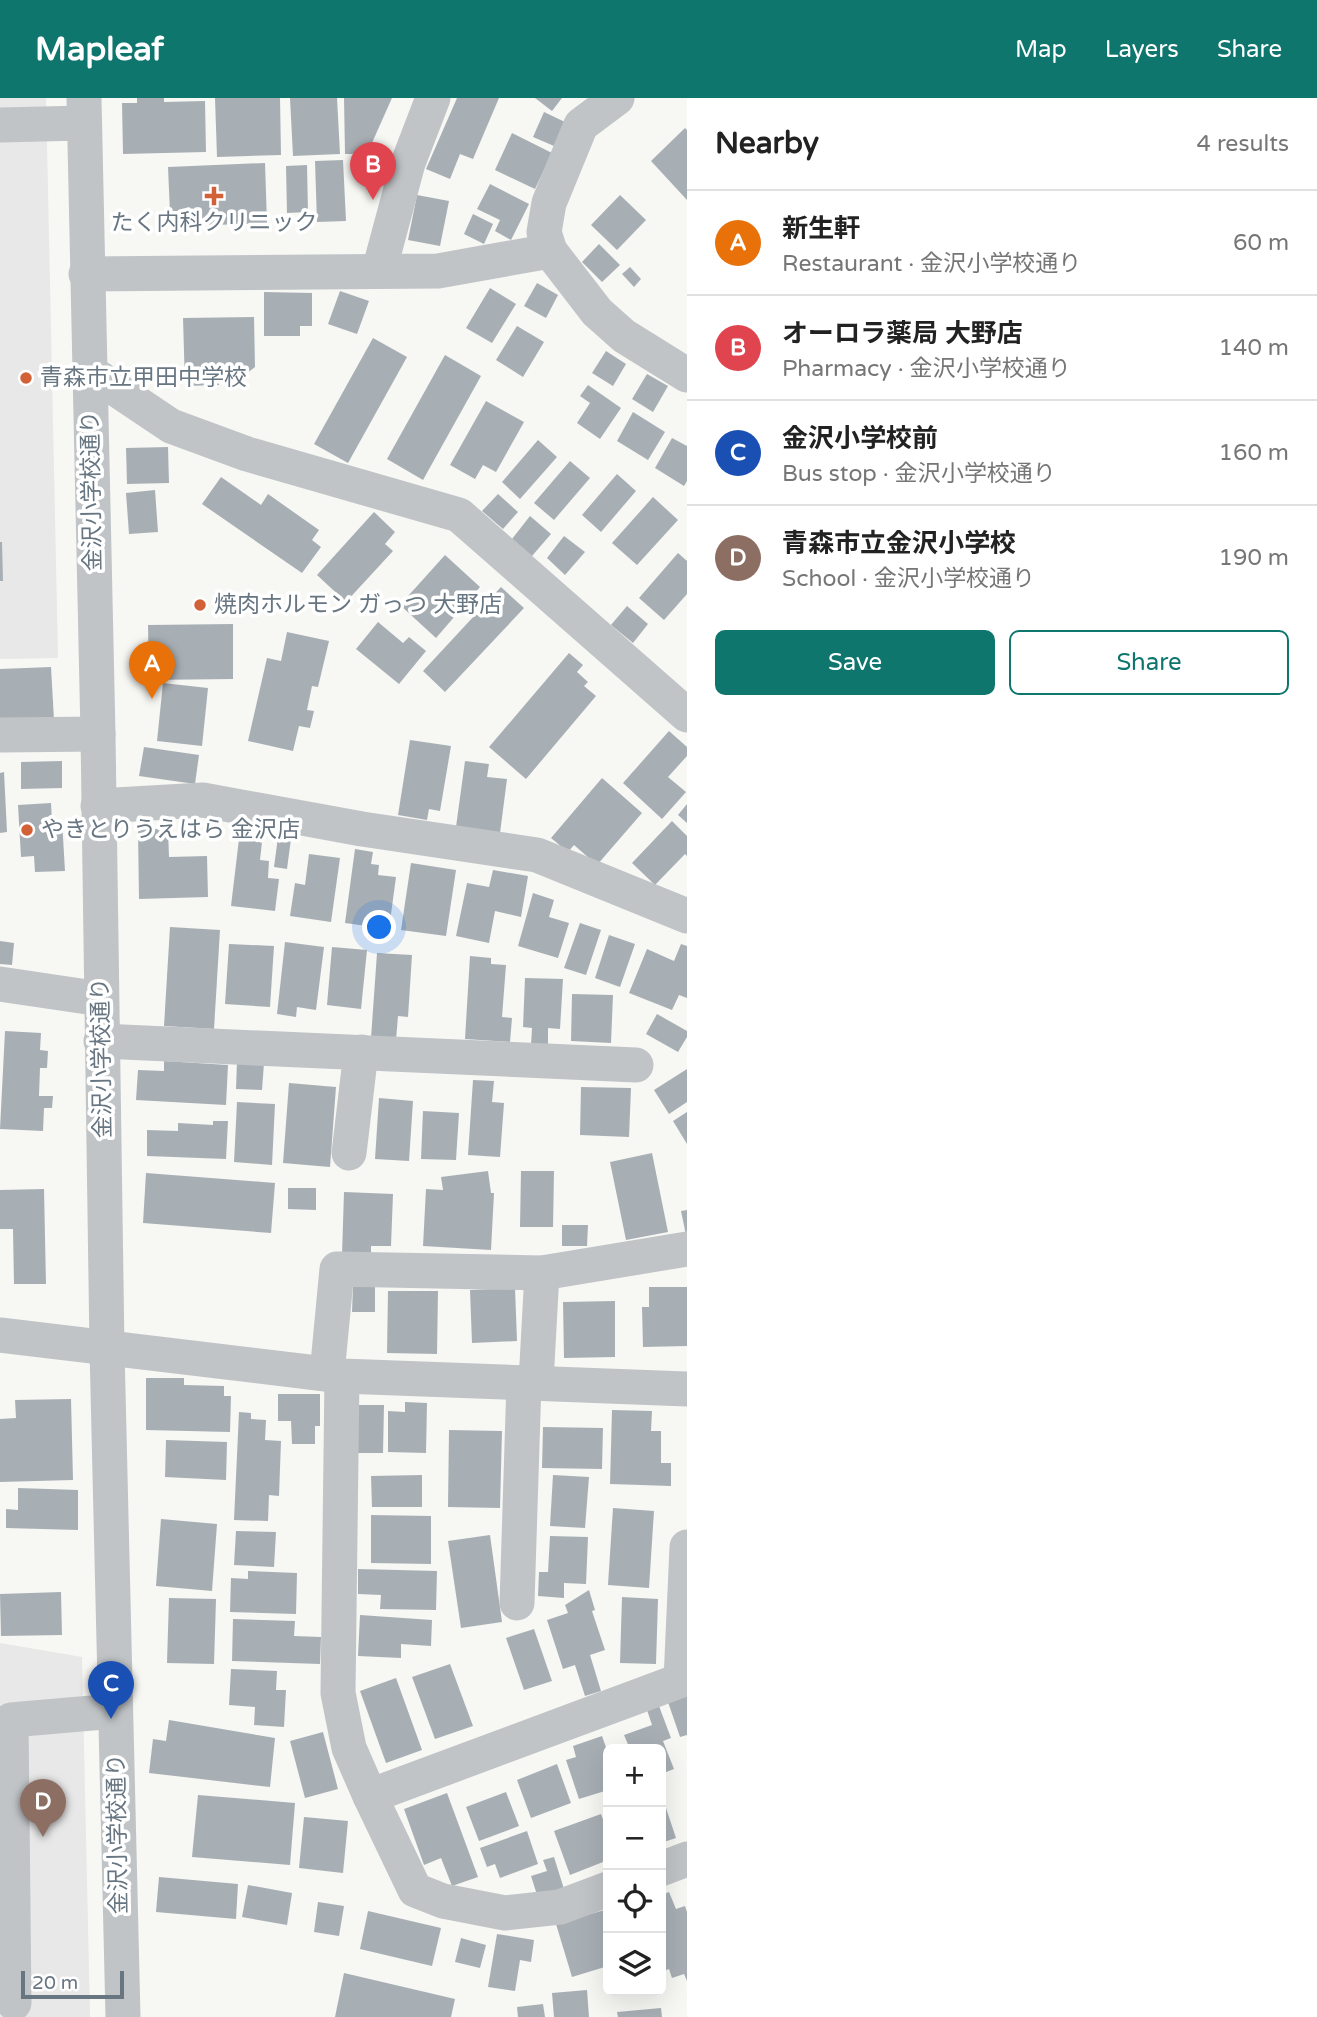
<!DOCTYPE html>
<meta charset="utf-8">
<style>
:root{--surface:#fff;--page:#f2f2f2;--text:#222;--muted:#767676;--line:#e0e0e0;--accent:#0f766e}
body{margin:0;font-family:"Varela Round","Noto Sans JP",sans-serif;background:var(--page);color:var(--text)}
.controls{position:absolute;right:21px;bottom:21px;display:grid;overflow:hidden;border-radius:10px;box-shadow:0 7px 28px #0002}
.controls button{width:63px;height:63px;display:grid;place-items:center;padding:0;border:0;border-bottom:2px solid var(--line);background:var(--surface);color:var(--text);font:35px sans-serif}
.scale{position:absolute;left:21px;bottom:18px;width:103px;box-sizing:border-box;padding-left:7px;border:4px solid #687682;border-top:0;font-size:19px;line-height:24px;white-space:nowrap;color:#687682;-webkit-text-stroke:5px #fff;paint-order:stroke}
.you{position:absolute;left:380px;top:830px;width:24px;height:24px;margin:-18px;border:5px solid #fff;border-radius:50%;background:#1a73e8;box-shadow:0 0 0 10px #1a73e833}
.badge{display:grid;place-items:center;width:46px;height:46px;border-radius:50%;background:var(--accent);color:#fff;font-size:23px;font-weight:700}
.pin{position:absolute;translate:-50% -58px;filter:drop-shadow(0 2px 4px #0008)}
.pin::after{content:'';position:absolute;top:37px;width:24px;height:21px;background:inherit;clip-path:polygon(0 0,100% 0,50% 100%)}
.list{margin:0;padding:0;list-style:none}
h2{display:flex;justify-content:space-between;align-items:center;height:91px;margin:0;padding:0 28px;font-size:30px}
h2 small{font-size:23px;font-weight:400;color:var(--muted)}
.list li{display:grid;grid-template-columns:46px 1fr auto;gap:21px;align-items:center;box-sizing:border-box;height:105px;padding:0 28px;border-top:2px solid var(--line)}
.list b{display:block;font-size:26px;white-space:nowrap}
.list p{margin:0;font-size:23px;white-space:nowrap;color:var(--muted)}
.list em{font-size:23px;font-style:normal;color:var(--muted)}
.actions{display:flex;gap:14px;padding:21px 28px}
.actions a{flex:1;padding:16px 0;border:2px solid var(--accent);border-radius:10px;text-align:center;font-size:24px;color:var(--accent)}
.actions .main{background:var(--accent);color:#fff}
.icon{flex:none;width:38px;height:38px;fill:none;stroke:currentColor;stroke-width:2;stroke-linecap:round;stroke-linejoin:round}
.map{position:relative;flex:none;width:687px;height:1919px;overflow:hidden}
header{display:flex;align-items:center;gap:42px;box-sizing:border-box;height:98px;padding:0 35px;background:var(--accent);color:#fff}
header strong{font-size:33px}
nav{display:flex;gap:38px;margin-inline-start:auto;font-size:24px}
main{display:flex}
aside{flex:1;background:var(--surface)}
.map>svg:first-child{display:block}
</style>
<header>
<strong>Mapleaf</strong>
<nav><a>Map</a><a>Layers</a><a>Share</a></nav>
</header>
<main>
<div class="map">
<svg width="687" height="1919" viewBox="0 0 687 1919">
<rect width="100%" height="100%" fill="#f7f7f4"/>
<!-- built -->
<g fill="#e7e8e7">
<path d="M0 0H46L58 560 0 561Z"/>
<path d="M0 1545 82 1559 90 1919H0Z"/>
</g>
<!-- building -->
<g fill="#a8afb4">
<path d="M137 0H164V4L205 3 206 54 123 56 122 5H137Z"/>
<path d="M215 0H280L281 57 217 59Z"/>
<path d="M290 0H337L340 56 293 58Z"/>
<path d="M344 0H392L367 56H345Z"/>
<path d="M457 0H499L473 61 460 56 450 81 426 71Z"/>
<path d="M535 0H562L552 13Z"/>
<path d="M544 14 565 24 554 48 533 39Z"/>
<path d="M685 30 687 32V102L651 63Z"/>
<path d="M512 35 552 55 535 91 495 72Z"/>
<path d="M343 62 346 123 317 124 315 63Z"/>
<path d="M265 65 267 125 158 129V115H170L168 69Z"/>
<path d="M307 67 308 114 287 115 286 68Z"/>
<path d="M490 86 529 106 511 142 495 133 500 122 477 111Z"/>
<path d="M417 97 449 103 440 148 408 142Z"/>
<path d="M620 97 646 122 617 152 591 127Z"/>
<path d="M473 116 493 126 484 146 464 136Z"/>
<path d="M599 146 620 167 602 184 582 164Z"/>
<path d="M630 169 641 181 634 189 622 176Z"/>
<path d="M537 185 558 197 546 220 524 208Z"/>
<path d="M490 190 516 206 492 245 466 230Z"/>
<path d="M340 193 369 203 357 236 328 226Z"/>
<path d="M264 194 312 195V228H300V238H264Z"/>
<path d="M254 219 255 269 241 280H219V287L185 288 183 220Z"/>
<path d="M517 228 544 244 523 279 496 262Z"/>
<path d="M373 240 407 259 348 365 314 346Z"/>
<path d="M606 253 626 266 613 288 592 275Z"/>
<path d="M445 257 481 278 423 382 387 361Z"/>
<path d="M647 276 668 288 653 314 632 301Z"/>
<path d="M588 287 621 310 600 341 577 325 590 305 580 298Z"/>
<path d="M486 303 524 324 496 374 483 367 475 381 450 367Z"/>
<path d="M633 314 665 334 648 362 617 343Z"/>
<path d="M672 340 687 348V383L684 388 655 370Z"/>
<path d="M538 342 557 359 520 401 502 384Z"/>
<path d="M168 349 169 385 127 386 126 350Z"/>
<path d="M570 363 590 380 554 422 534 405Z"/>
<path d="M617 376 636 393 601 434 582 417Z"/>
<path d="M221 379 261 407 268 396 319 432 312 442 321 449 302 475 202 406Z"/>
<path d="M155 392 158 434 129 436 126 395Z"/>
<path d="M498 396 518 414 503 431 482 413Z"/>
<path d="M653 399 678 422 637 467 612 445Z"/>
<path d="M374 414 395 434 385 446 393 453 346 504 317 477Z"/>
<path d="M530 418 551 436 532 458 512 441Z"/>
<path d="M564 438 585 454 565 477 547 460Z"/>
<path d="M0 444H2L3 483H0Z"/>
<path d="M678 455 687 463V496L664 522 639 500Z"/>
<path d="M445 457 480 489 436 540 400 507Z"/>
<path d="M501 489 524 510 445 594 423 573Z"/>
<path d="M627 508 648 526 633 545 611 527Z"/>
<path d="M378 524 403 545 409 539 426 553 399 586 356 551Z"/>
<path d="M233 526V581L149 582 148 527Z"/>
<path d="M287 534 329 543 318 589 312 588 307 612 314 613 310 630 299 628 293 653 248 643 267 560 281 563Z"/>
<path d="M569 555 583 567 577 574 588 584 584 588 596 598 526 681 489 649Z"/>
<path d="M51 569 54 622 0 625V571Z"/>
<path d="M163 585 208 590 202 648 157 643Z"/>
<path d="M669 633 687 649V658L668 679 686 694 662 721 623 685Z"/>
<path d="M410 642 451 648 440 713 429 711 427 722 398 717Z"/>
<path d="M144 649 199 657 195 686 139 678Z"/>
<path d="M62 663V690L21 691V664Z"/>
<path d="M465 663 489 666 487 679 507 681 500 735 456 729Z"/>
<path d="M4 674 7 734 0 735V675Z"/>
<path d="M602 680 642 715 597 767 574 747 568 754 551 740Z"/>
<path d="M51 705 52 723 62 722 65 773 35 774 34 758 21 759 18 707Z"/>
<path d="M687 706V725L678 717Z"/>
<path d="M672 723 687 738V758L685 756 655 787 632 765Z"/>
<path d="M138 731H168L169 759 207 758 208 799 139 801Z"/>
<path d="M278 739 291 741 287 771 274 769Z"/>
<path d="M239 741 262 744 260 762 269 763 268 780 279 781 275 813 231 808Z"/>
<path d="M355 751 373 754 371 766 379 767 378 777 396 779 389 831 345 825Z"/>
<path d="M309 756 340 760 331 824 290 818 295 785 305 787Z"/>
<path d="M411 765 456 772 446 838 401 832Z"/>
<path d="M493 772 528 778 521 819 495 813 489 845 456 838 467 785 489 789Z"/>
<path d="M533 795 554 802 549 819 569 825 558 860 518 848Z"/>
<path d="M580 825 601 832 586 877 564 870Z"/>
<path d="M170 829 220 832 214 931 164 928Z"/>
<path d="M609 837 635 846 620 889 595 880Z"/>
<path d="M0 843 14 845 12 867 0 866Z"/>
<path d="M285 844 324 849 316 912 297 909 296 919 277 916Z"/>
<path d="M229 846 274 848 270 909 225 906Z"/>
<path d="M681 846 687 848V900L679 897 672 912 629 895 647 851 674 863Z"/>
<path d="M332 849 367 852 361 911 327 907Z"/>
<path d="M377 855 412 857 408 919 398 918 396 942 371 940Z"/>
<path d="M470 858 491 860V866L506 867 502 919 512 920 510 944 465 941Z"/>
<path d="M525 880 563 881 560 931 548 930V948L531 947 532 930 523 929Z"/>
<path d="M572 896 613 897 611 945 571 943Z"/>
<path d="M657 916 687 933V939L678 954 646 936Z"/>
<path d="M5 933 41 935 40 952 48 953 47 970H40L39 998H53L52 1010H44L43 1033 0 1031Z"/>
<path d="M164 963 228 967 226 1007 136 1002 138 972 164 973Z"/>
<path d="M237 963 264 965 262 992 236 991Z"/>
<path d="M687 971V1004L669 1016 654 992Z"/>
<path d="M473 982 494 983 492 1004 504 1005 500 1059 468 1057Z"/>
<path d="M289 985 336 989 330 1069 283 1065Z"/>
<path d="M581 989 631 990 629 1039 580 1037Z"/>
<path d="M379 1000 413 1003 409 1063 375 1061Z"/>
<path d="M237 1004 275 1006 272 1067 234 1064Z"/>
<path d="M423 1013 459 1015 456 1062 421 1061Z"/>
<path d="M687 1014V1046L673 1023Z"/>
<path d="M213 1023H228L226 1061 147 1058V1032L178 1033V1025L213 1027Z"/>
<path d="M652 1055 668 1134 626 1142 610 1064Z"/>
<path d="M488 1073 491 1095H494L491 1152 423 1148 426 1091 443 1092 441 1079Z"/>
<path d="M521 1073H554L553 1129H520Z"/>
<path d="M146 1075 275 1085 271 1135 143 1125Z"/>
<path d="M288 1090H316V1112L288 1111Z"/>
<path d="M44 1091 46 1186H14L13 1131H0V1092Z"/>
<path d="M344 1094 393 1096 391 1148H371V1158L342 1157Z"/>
<path d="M687 1112V1137H686L681 1113Z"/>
<path d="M562 1127H588L587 1148H562Z"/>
<path d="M353 1187H375V1214H352Z"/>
<path d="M649 1189H687V1248L643 1249 642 1209H649Z"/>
<path d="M515 1190 517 1243 472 1245 470 1192Z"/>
<path d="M388 1193H438L437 1256 387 1255Z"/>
<path d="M615 1203V1259L564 1260 563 1204Z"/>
<path d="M146 1280H184V1287L224 1288V1298H231L230 1334 146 1332Z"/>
<path d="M278 1296H320V1328H315V1346H292L291 1323H278Z"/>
<path d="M71 1301 73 1382 0 1384V1321L16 1320 15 1302Z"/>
<path d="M405 1304 427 1305 426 1355 388 1354V1313L405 1314Z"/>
<path d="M358 1307H384L383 1355H357Z"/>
<path d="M612 1312 652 1313 651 1333H661V1365H671V1388L610 1386Z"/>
<path d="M239 1314 251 1315V1321L266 1322 265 1342 281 1343 279 1398 269 1397 268 1423 234 1422Z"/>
<path d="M543 1329 603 1330 602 1371 542 1370Z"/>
<path d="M449 1332 502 1333 500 1410 448 1409Z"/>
<path d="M166 1342 227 1344 226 1382 165 1379Z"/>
<path d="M422 1377V1409H372L371 1378Z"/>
<path d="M553 1377 589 1379 585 1430 550 1428Z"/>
<path d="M18 1390 78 1392V1432L6 1430V1411L18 1412Z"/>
<path d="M613 1410 654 1413 649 1490 608 1487Z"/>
<path d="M371 1417 431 1418V1466L371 1465Z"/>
<path d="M161 1421 217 1426 212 1493 156 1488Z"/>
<path d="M236 1433 276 1434 274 1469 234 1467Z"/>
<path d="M490 1437 502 1524 461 1530 448 1443Z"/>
<path d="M550 1438 588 1439 586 1486 564 1485V1500L538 1498 539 1474H548Z"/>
<path d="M358 1471 437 1473 436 1512 380 1511 381 1497 358 1496Z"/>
<path d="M248 1473 297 1475 296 1516 230 1514 231 1480 248 1481Z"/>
<path d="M589 1492 595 1512 592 1513 605 1552 590 1557 601 1593 585 1598 575 1567 563 1571 547 1522 568 1515 565 1507Z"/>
<path d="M61 1494 62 1537 1 1538 0 1496Z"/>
<path d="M622 1499 658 1501 656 1566 620 1565Z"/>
<path d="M169 1500 216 1501 214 1566 167 1565Z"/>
<path d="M360 1517 432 1522 431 1548 401 1546V1560L358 1558Z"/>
<path d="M233 1521 295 1523 294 1538 321 1539 320 1566 232 1563Z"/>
<path d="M534 1531 552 1583 524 1592 506 1540Z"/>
<path d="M450 1566 473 1628 435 1641 412 1579Z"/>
<path d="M231 1571 277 1573 276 1592H286L284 1629 254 1627 255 1609 229 1607Z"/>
<path d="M396 1580 422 1652 386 1665 360 1593Z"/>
<path d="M687 1598V1637L680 1639 668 1604Z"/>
<path d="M659 1608 671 1640 663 1643 674 1671 661 1676V1651H630L624 1637 652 1627 647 1612Z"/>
<path d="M169 1622 275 1640 270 1689 149 1675 153 1641 166 1643Z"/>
<path d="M323 1634 338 1691 305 1700 290 1643Z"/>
<path d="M602 1638 608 1655V1692L579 1701 566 1662 576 1659 573 1648Z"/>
<path d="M557 1666 571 1705 531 1720 517 1682Z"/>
<path d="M506 1694 519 1728 479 1743 466 1709Z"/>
<path d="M447 1695 478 1779 452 1788 441 1760 424 1767 404 1711Z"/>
<path d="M661 1695 676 1740 661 1745Z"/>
<path d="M198 1697 295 1705 290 1767 192 1759Z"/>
<path d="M601 1716 608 1735V1762L570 1777 554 1733Z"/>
<path d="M304 1719 348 1723 343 1775 299 1770Z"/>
<path d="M527 1733 538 1766 500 1780 495 1766 487 1769 480 1750Z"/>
<path d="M554 1759 564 1791 538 1800 531 1778 547 1773 543 1762Z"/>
<path d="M159 1779 238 1786 236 1821 156 1814Z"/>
<path d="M248 1787 292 1795 287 1827 242 1819Z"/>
<path d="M669 1794 676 1811 685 1808 687 1814V1883L684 1876 672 1880 669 1871 664 1873 661 1863V1797Z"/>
<path d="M318 1804 344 1808 339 1838 314 1834Z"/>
<path d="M608 1811V1868L572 1879 556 1826Z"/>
<path d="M368 1813 441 1830 432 1868 360 1851Z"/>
<path d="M497 1836 534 1842 531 1864 520 1862 515 1893 488 1889Z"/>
<path d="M461 1840 486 1847 480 1870 455 1864Z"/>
<path d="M344 1875 455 1901 451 1919H335Z"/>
<path d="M587 1892 589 1919H554L552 1895Z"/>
<path d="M543 1906 545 1919H518L517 1909Z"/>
<path d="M661 1910 662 1919H618L617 1914Z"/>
</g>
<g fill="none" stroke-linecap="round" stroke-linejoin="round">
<!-- minor -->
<g stroke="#c0c4c7" stroke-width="35">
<path d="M84 0 98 636 107 1251 123 1919"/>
<path d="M617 0 581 27 549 105 544 134 550 153 597 214 624 238 687 277"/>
<path d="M0 27 84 25"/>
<path d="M379 173 408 65 433 0"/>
<path d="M86 176 438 173 550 153"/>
<path d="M89 273 171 328 247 356 459 417 687 617"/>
<path d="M0 637 98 636"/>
<path d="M98 708 203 702 362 731 537 757 687 818"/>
<path d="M0 886 101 901"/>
<path d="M101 943 636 967"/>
<path d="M349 1055 361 954"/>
<path d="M0 1237 342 1278 687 1291"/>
<path d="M327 1276 337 1171 542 1175 687 1151"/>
<path d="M342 1278 338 1595 349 1650 370 1698 415 1792 443 1803 505 1815 560 1809 608 1791"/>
<path d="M536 1284 542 1175"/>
<path d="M517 1505 524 1284"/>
<path d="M681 1582 687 1449"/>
<path d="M370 1698 687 1580"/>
<path d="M661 1771 687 1761"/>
<path d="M14 1905 11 1622 115 1613"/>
</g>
</g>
<!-- markers -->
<g fill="#d36138" stroke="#fff" stroke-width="2.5">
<path d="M210.5 87.5h7v7h7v7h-7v7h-7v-7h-7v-7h7z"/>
<circle cx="26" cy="280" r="7"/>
<circle cx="200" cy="507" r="7"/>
<circle cx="27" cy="732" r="7"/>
</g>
<g text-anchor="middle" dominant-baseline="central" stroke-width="7" stroke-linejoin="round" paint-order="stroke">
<!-- poi labels -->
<g font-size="23" fill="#687682" stroke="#fff" text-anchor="start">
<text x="214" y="125" text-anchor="middle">たく内科クリニック</text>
<text x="40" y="280">青森市立甲田中学校</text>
<text x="214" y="507">焼肉ホルモン ガっつ 大野店</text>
<text x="41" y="732">やきとりうえはら 金沢店</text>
</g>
<!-- street labels -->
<g font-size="23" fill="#687682" stroke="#fff">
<text transform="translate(92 393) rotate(-91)">金沢小学校通り</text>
<text transform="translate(102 960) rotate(-91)">金沢小学校通り</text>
<text transform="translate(118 1736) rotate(-91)">金沢小学校通り</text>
</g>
</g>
</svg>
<div class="controls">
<button>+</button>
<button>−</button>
<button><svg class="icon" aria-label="locate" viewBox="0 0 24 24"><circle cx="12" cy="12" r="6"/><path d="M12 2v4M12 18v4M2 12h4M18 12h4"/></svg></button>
<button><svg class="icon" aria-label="layers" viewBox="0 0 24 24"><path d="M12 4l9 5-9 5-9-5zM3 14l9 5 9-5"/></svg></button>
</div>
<div class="scale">20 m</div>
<div class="you"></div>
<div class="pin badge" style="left:152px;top:601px;background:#e8710a">A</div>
<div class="pin badge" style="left:373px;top:102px;background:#e0444e">B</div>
<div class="pin badge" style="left:111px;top:1621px;background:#1a4fb4">C</div>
<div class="pin badge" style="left:43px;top:1739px;background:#8d6e63">D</div>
</div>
<aside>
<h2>Nearby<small>4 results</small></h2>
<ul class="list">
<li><span class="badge" style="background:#e8710a">A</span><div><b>新生軒</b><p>Restaurant · 金沢小学校通り</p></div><em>60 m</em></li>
<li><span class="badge" style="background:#e0444e">B</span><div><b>オーロラ薬局 大野店</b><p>Pharmacy · 金沢小学校通り</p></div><em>140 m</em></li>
<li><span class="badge" style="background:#1a4fb4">C</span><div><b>金沢小学校前</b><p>Bus stop · 金沢小学校通り</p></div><em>160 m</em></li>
<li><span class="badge" style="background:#8d6e63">D</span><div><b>青森市立金沢小学校</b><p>School · 金沢小学校通り</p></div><em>190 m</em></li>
</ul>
<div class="actions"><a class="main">Save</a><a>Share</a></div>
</aside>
</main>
